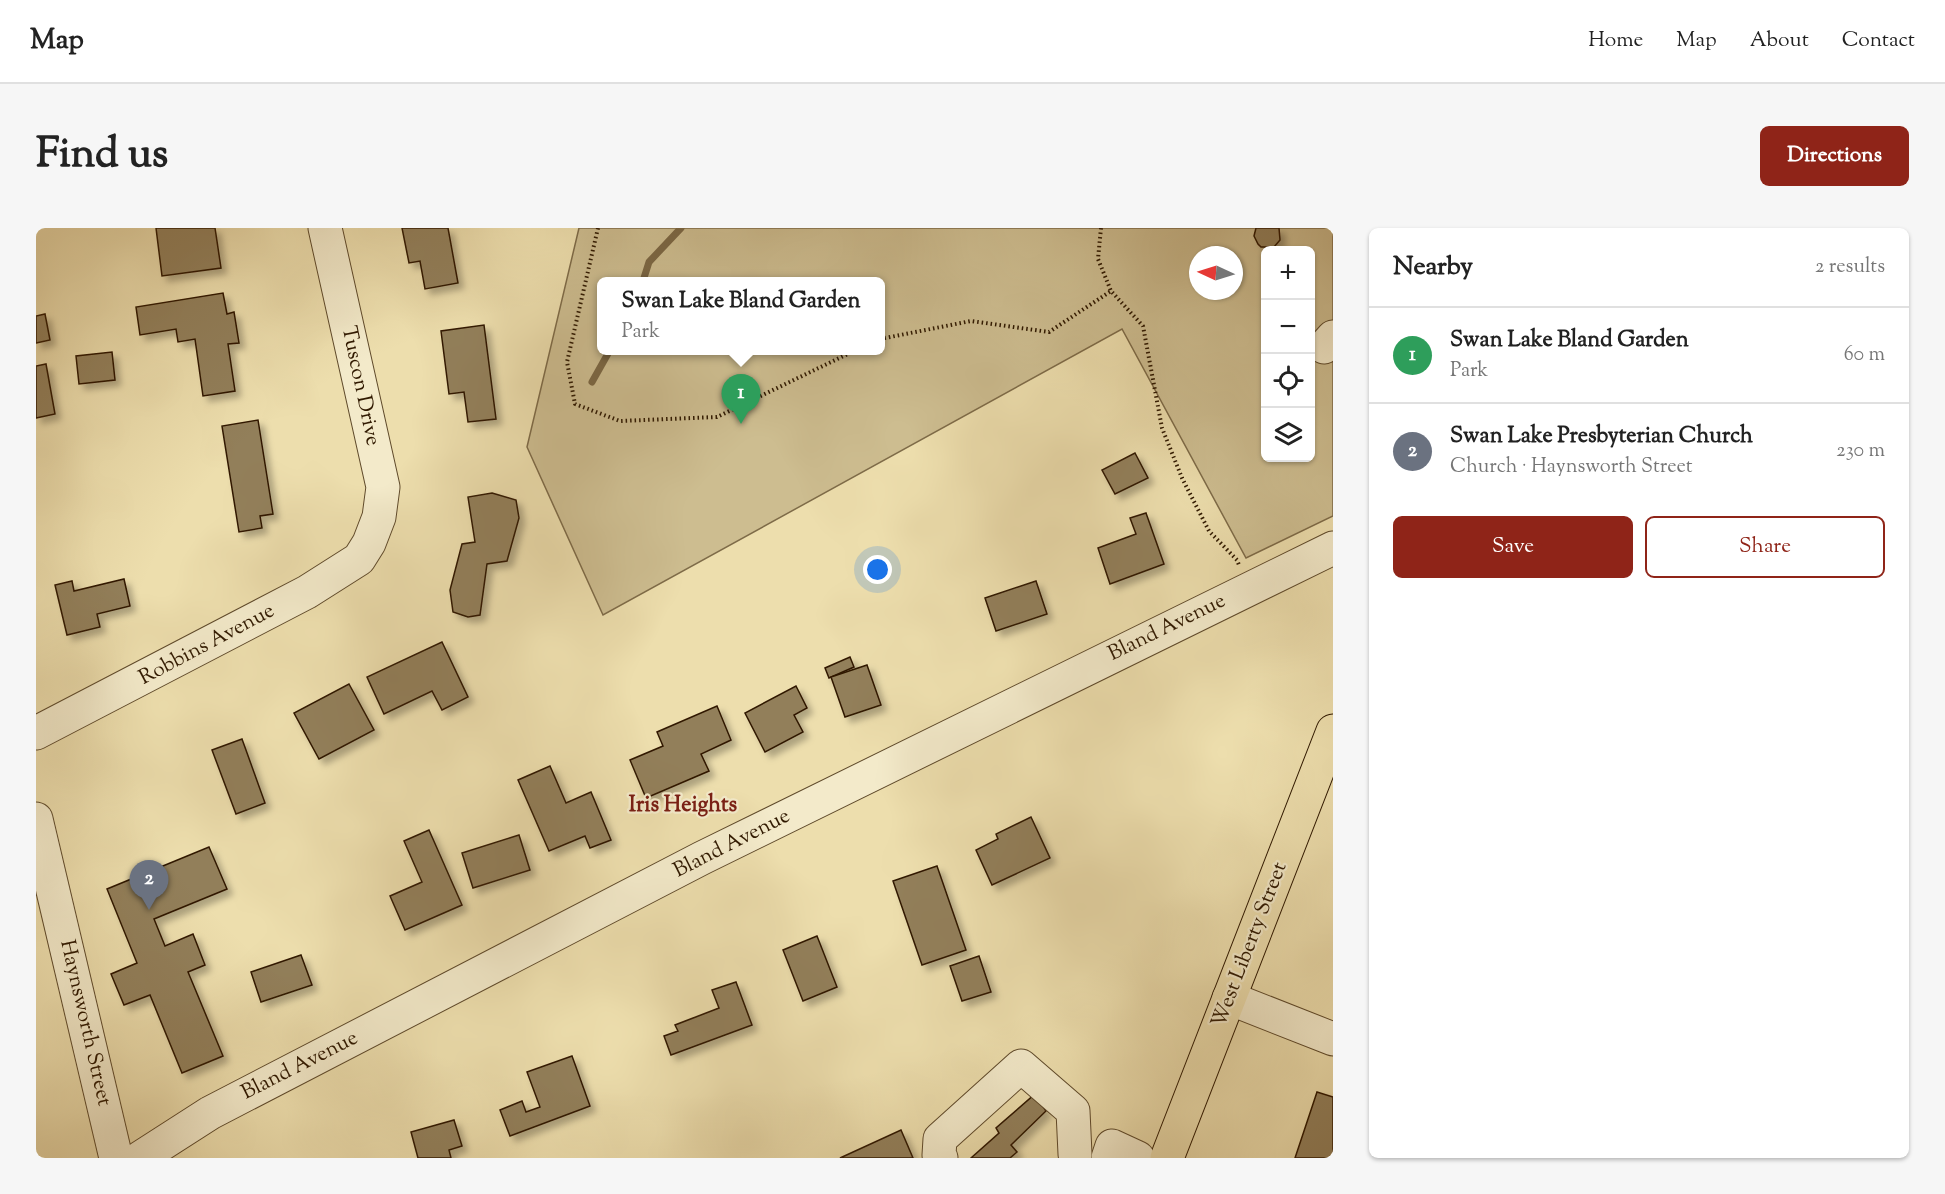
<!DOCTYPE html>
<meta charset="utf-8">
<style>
:root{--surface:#fff;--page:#f6f6f6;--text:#222;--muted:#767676;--line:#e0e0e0;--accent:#8f2418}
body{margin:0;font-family:"Sorts Mill Goudy",serif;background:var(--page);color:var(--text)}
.controls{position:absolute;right:18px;top:18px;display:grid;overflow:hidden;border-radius:9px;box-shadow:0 2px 4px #0004}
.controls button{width:54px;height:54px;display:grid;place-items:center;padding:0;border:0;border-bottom:2px solid var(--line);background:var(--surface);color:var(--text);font:30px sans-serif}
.compass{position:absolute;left:1153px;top:18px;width:54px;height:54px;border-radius:50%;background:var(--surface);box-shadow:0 2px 4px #0004;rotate:274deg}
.you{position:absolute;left:842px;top:342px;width:21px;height:21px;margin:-15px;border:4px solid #fff;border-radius:50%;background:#1a73e8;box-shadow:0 0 0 9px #1a73e833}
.badge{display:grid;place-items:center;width:39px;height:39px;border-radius:50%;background:var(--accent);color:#fff;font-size:20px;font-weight:700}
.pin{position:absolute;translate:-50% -50px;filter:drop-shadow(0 2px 3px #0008)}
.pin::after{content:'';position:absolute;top:32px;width:21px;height:18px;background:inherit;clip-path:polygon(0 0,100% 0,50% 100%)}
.popup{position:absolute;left:561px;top:49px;width:288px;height:78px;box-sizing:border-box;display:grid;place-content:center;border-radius:9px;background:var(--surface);filter:drop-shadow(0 2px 4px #0005);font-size:20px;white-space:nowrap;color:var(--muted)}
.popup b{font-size:22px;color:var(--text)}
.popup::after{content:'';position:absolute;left:50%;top:100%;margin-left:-12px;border:12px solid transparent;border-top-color:var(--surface)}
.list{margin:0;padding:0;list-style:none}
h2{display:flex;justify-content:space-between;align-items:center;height:78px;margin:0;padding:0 24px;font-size:26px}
h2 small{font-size:20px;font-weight:400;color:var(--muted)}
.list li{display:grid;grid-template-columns:39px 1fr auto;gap:18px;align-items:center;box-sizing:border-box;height:96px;padding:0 24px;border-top:2px solid var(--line)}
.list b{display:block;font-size:22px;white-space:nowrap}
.list p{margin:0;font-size:20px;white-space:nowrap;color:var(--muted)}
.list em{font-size:20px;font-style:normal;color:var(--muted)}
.actions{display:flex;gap:12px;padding:18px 24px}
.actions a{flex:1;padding:14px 0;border:2px solid var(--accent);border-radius:9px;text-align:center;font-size:21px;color:var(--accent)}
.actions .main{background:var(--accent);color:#fff}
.icon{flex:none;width:33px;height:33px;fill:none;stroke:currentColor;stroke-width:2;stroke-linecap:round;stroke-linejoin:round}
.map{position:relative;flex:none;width:1297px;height:930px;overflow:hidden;border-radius:9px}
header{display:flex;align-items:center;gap:36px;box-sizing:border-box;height:84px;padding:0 30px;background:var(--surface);border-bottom:2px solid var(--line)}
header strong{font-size:28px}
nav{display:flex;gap:33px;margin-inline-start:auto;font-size:21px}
.intro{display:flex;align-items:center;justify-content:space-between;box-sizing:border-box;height:144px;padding:0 36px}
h1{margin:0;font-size:42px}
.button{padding:15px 27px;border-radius:9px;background:var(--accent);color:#fff;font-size:21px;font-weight:700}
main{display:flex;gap:36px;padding:0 36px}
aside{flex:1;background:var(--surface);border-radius:9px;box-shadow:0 2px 4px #0004}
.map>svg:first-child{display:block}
</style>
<header>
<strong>Map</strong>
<nav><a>Home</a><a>Map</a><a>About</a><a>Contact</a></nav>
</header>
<div class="intro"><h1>Find us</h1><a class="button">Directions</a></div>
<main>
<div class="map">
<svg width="1297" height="930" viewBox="0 0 1297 930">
<defs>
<filter id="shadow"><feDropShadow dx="5.5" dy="5.5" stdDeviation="3" flood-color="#0004"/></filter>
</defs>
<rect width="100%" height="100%" fill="#eddead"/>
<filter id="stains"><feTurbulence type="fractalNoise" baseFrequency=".00333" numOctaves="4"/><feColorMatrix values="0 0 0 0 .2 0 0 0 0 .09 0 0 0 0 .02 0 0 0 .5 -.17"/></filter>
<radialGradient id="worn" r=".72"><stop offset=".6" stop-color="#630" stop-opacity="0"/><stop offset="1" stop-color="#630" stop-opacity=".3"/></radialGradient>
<!-- green -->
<path fill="#cdbd90" stroke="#7e6b48" stroke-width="1.5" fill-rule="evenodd" d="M543 0H1297V288L1210 330 1086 101 567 387 491 219ZM1230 22H1274V230H1230ZM1162 27H1198V63H1162ZM566 53H844V122H566Z"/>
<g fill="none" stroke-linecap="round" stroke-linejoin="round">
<!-- stream -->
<g stroke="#7b6744" stroke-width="7">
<path d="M607 53 613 34 645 0"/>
<path d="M556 154 574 122"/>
</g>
</g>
<!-- building -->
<g fill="#927f5a" stroke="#301900" stroke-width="1.5" filter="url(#shadow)">
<path d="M120 0H179L185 40 126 48Z"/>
<path d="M366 0H412L422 55 389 61 384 33 373 35Z"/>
<path d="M1220 0H1243L1244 12 1238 19H1225L1222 16 1218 8Z"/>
<path d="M187 65 191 86 198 84 203 115 192 116 199 163 167 168 159 111 142 114 140 101 104 107 100 79Z"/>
<path d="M9 86 14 112 0 115V88Z"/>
<path d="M448 97 460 191 432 194 428 164 413 166 405 103Z"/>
<path d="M76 124 79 152 43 156 40 128Z"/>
<path d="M10 136 19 186 0 190V138Z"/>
<path d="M222 192 237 286 224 288 226 300 203 304 186 198Z"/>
<path d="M1099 225 1112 250 1079 266 1066 242Z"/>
<path d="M456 265 480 272 483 290 471 333 451 336 444 387 432 389 417 384 414 362 426 316 439 314 432 269Z"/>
<path d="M1110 285 1128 336 1074 356 1062 320 1100 306 1094 290Z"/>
<path d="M88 351 94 378 61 386 64 399 31 407 19 357 36 353 38 363Z"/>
<path d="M1000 353 1011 386 960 403 949 370Z"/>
<path d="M406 414 432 469 406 482 396 463 348 486 331 449Z"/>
<path d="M814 429 818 439 793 450 789 440Z"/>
<path d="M831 437 845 477 809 489 795 449Z"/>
<path d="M313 456 338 502 283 531 258 485Z"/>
<path d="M760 458 771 480 758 487 767 504 729 524 709 485Z"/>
<path d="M681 478 695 512 665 526 673 543 610 570 594 532 627 518 621 504Z"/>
<path d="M206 511 229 575 200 586 176 522Z"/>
<path d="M514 538 530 575 555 564 575 612 554 620 549 608 513 623 482 552Z"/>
<path d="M995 589 1014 630 956 657 940 622 962 611 960 606Z"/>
<path d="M393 602 426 677 369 702 354 668 386 654 368 613Z"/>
<path d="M483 607 494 642 437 660 426 625Z"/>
<path d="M173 619 191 661 118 691 129 718 157 706 169 737 152 744 187 828 146 845 114 767 88 777 75 746 101 735 71 661Z"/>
<path d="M901 638 930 722 886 737 857 653Z"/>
<path d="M781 708 801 759 767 773 747 722Z"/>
<path d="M265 727 276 757 225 774 215 744Z"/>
<path d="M943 728 955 764 926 773 914 738Z"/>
<path d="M700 754 716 797 635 827 628 808 642 803 639 797 683 780 676 762Z"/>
<path d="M536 828 554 878 474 908 464 882 486 873 490 884 504 879 491 844Z"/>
<path d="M1281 864 1297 869V930H1259Z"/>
<path d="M999 866 1010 883 975 917 981 924 974 930H935L963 905 960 900Z"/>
<path d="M418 892 426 918 413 922 415 930H382L375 904Z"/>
<path d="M865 902 877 930H804Z"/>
</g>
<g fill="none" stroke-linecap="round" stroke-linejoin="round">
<!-- minor casing -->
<g stroke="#5f4a2b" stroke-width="35">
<g id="minor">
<path d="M1288 119 1297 109"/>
<path d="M0 505 271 364 323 331 333 315 343 289 347 259 289 0"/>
<path d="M0 591 80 930"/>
<path d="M1193 770 1297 811"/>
<path d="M104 930 174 885 666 630 1297 320"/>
<path d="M905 930 903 927 904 911 985 838 1037 883 1039 926"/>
<path d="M1072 930 1076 918 1102 930"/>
</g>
</g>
<!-- major casing -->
<g stroke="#301900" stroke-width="35">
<path id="major" d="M1131 930 1297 503"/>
</g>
<!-- path -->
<g stroke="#301900" stroke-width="4" stroke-dasharray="1.5 3" stroke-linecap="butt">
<path d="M562 0 531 134 539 176 584 193 681 189 820 122"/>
<path d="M1065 0 1062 31 1075 63 1107 98 1126 200 1146 250 1173 303 1201 332 1203 337"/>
<path d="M844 111 935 93 1013 104 1075 63"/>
</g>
<!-- minor -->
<use href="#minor" stroke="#f3eaca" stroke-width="33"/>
<!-- major -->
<use href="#major" stroke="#eddead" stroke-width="33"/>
</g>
<g text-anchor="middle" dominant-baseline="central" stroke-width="4.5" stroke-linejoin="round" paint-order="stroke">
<!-- street labels -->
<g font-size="21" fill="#301900" stroke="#f3eaca">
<text transform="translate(324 158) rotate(78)">Tuscon Drive</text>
<text transform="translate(1131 400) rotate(-26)">Bland Avenue</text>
<text transform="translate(171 417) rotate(-28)">Robbins Avenue</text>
<text transform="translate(696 616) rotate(-27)">Bland Avenue</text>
<text transform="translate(1214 717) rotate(-69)">West Liberty Street</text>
<text transform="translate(49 795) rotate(77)">Haynsworth Street</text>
<text transform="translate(264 838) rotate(-27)">Bland Avenue</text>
</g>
<!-- neighbourhood labels -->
<g font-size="22" font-weight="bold" fill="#7a1f14" stroke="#f3eaca">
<text x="647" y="578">Iris Heights</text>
</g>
</g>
<rect width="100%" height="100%" filter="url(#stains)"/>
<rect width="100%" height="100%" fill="url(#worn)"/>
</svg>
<div class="controls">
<button>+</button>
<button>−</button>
<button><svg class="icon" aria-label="locate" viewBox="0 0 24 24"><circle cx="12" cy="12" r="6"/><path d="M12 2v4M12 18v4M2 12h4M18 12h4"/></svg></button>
<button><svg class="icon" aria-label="layers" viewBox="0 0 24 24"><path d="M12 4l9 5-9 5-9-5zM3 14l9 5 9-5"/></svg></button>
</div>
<svg class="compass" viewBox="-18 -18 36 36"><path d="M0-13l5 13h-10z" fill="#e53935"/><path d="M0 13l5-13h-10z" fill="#767676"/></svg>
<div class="you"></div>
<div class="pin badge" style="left:705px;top:196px;background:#2e9e5b">1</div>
<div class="popup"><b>Swan Lake Bland Garden</b>Park</div>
<div class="pin badge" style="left:113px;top:682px;background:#6b7280">2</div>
</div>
<aside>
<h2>Nearby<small>2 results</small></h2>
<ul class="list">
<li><span class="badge" style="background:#2e9e5b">1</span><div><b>Swan Lake Bland Garden</b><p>Park</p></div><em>60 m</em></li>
<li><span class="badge" style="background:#6b7280">2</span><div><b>Swan Lake Presbyterian Church</b><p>Church · Haynsworth Street</p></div><em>230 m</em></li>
</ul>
<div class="actions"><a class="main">Save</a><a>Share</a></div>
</aside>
</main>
